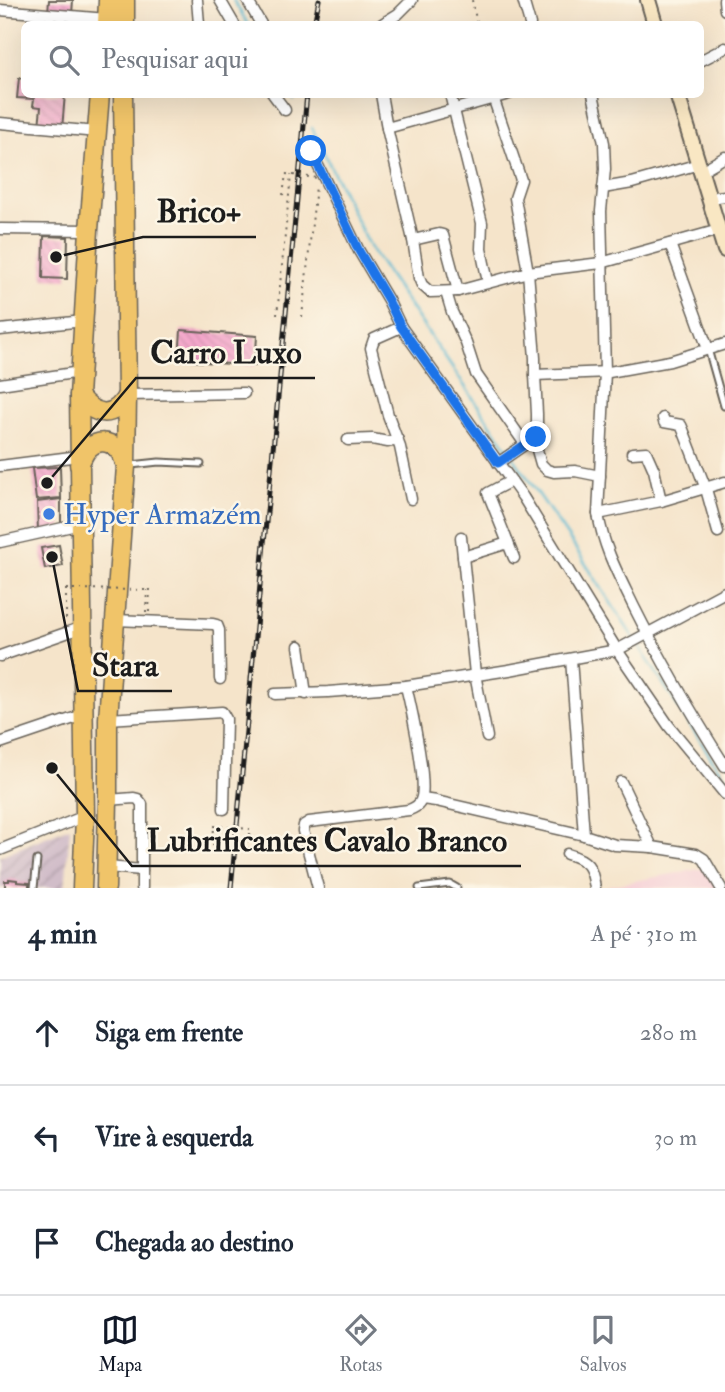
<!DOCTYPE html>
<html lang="pt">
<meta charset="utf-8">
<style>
:root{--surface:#fff;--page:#f2f2f3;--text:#1f2937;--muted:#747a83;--line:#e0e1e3;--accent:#111827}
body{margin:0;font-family:"IM FELL Double Pica",serif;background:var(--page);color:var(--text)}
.stop{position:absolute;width:21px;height:21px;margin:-16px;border:5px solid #1a73e8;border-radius:50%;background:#fff}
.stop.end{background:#1a73e8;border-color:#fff;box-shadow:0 2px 7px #0008}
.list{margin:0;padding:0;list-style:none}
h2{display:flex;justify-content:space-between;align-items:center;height:91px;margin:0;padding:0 28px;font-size:30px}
h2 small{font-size:23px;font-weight:400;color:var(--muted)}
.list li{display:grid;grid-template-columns:46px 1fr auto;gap:21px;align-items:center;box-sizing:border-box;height:105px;padding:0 28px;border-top:2px solid var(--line)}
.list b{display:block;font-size:26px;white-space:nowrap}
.list em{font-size:23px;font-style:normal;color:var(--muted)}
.icon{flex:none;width:38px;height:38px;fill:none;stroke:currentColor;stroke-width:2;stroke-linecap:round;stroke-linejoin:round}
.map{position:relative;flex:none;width:725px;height:888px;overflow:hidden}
.search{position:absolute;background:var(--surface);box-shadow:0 7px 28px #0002;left:21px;right:21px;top:21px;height:77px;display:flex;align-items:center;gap:18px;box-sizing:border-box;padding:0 24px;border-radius:10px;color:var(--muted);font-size:26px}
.sheet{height:406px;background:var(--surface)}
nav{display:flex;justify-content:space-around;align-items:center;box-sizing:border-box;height:98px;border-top:2px solid var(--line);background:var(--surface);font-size:19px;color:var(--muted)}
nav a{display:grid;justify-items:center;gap:4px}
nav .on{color:var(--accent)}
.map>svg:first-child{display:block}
</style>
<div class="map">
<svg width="725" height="888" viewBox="0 0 725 888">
<defs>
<pattern id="industrial-furrows" width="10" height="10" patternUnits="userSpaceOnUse" patternTransform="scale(1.75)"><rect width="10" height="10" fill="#d1bdc9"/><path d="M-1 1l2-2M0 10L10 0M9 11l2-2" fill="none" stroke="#b3a2ac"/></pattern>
<pattern id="building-back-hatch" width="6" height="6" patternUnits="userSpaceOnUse" patternTransform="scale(1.75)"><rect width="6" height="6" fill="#f4a5ca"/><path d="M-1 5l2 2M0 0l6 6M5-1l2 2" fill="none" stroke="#d18dad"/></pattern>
</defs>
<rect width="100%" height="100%" fill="#fcf5e5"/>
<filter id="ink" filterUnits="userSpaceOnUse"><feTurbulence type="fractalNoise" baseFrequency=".0143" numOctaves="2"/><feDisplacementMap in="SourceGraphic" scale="14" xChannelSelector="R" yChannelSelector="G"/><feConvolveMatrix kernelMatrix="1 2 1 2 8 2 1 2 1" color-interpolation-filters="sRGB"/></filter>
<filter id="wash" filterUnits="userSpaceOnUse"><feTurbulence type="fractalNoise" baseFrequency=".00686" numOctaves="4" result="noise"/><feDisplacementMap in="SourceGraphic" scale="28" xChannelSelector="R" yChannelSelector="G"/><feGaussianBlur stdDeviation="1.57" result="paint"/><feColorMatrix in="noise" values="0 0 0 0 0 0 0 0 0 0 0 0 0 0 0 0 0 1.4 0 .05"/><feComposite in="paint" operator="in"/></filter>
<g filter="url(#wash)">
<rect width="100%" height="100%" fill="#f5e4ca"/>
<!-- built -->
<path fill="#f6cfd7" d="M705 868 717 888H607V886Z"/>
<!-- industrial -->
<path fill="url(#industrial-furrows)" d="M70 827 65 888H0V856Z"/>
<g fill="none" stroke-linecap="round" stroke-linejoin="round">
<!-- stream -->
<g stroke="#52b7d1" stroke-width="2.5">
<path d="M233 0 248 24"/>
<path d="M291 94 294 100"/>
<path d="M312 128 368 244 377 258 574 546 725 779"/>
</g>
</g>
<g id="blocks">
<!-- building -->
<g fill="url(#building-back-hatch)">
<path d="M49 0H73L72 14 48 12Z"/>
<path d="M19 78 24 79V94H65L62 129 39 126 41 107 33 106 34 99 17 98Z"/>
<path d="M44 236 68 237 67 279 43 278Z"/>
<path d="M181 330 257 336 255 366 179 360Z"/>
<path d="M60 467 61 498 36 500 32 468Z"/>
<path d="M61 499V527L38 532 37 502Z"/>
<path d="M59 545 63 566 45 569 41 548Z"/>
<path d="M9 879 17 880V882L29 883V888H5V881H9Z"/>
</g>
</g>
</g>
<g filter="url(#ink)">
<use href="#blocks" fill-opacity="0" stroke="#686259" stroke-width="2"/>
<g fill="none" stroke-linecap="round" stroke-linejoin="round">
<!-- lane casing -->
<g stroke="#686259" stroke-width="9">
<g id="lane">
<path d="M708 349 724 406"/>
<path d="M131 465 159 462 201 464"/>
<path d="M34 888 37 860"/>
<path d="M419 888 450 884 457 888"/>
</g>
</g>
<!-- street casing -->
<g stroke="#686259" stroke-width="13">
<g id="street">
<path d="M197 0 199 24"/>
<path d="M220 0 234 24"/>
<path d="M247 0 261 24"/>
<path d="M523 0 530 24"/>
<path d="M724 0 725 10"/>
<path d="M0 10 107 19"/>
<path d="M382 24 398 14 412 0"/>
<path d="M700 61 725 48"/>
<path d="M273 94 285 110"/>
<path d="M381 94 387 128 413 240 419 278 422 285 430 292 458 291 528 272 601 263 719 230"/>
<path d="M450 94 482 223 481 249 488 282"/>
<path d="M593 94 604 143 605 169 601 211 605 372 598 514C604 549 618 574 633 605 661 661 692 714 725 766"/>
<path d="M494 100 521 180 515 198 528 272 535 358V375L609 372 670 361 725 344"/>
<path d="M0 123 97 132"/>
<path d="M387 128 509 94"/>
<path d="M311 151 359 251 388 300 401 327 523 497 617 650 669 726 725 794"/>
<path d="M701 171 725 157"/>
<path d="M603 188 632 183 699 164"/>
<path d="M710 198 725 196"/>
<path d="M0 229 89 230"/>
<path d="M413 240 439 234 443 235 458 291"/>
<path d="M670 244 708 349"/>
<path d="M446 292 452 312 466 343 476 374 525 444"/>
<path d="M401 327 374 339 371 348 388 415 400 447 411 499"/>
<path d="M0 330 83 321"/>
<path d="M535 375 537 414V450L541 464 547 470 554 472 575 471 600 476"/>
<path d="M0 384 80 372"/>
<path d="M127 395 244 393"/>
<path d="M663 418 664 422 681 425 684 432 706 489 718 532"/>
<path d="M348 440 372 439 388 442 398 440"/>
<path d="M632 453 646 452 654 470 661 501"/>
<path d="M498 463 530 441"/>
<path d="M0 466 79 456"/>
<path d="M511 481 488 493 514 558"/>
<path d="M598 514 661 501 725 482"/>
<path d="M461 537 475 674 487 737"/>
<path d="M0 542 81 524"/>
<path d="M463 557 508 543"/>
<path d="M115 620 213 624 217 625 219 630 220 679"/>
<path d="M299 646 306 694"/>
<path d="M0 656 83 627"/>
<path d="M571 659 584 835"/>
<path d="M275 694 328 692 406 686 509 670 617 650 725 592"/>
<path d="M108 719 222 712 226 719 224 809"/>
<path d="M0 743 83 715"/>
<path d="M621 782 652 847"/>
<path d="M422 799 436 801 584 835 615 845 652 847 696 854 704 859 721 888"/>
<path d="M108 800 134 798 138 799 142 804V888"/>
<path d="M0 850 85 816"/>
<path d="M567 854C588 860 592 866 595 888"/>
<path d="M107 867 142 870"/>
<path d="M318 888 303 831 304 825 309 822 409 810C414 808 419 806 421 800 428 783 411 707 406 686"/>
</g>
</g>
<!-- secondary casing -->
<g stroke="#686259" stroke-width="18">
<g id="secondary">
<path d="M648 0 655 24"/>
<path d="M677 94 725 250"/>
</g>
</g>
<!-- highway casing -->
<g stroke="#686259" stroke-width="21">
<g id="highway">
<path d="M107 24 108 0"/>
<path d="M125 24V0"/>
<path d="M79 396C94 416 114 420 127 395"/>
<path d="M79 465C82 459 84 453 88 449 103 434 120 446 125 463"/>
<path d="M82 888 85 816 79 396 89 230 100 94"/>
<path d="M106 888 108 800V719L126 466 127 395 123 94"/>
</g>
</g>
<!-- path -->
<g stroke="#686259" stroke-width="2" stroke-dasharray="2 5" stroke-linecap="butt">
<path d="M472 0 477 24"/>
<path d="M283 195 286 174"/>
<path d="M277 315 291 175"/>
<path d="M302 317 316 186"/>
<path d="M66 589V620L69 619"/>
<path d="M146 612 147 590"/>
<path d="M149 612 150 588"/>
<path d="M213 846 214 826"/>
<path d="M249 849 250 829"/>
</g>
<!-- lane -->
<use href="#lane" stroke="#fff" stroke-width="5"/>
<!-- street -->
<use href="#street" stroke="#fff" stroke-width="10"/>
<!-- secondary -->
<use href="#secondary" stroke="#f9e7c3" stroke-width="14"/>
<!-- highway -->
<use href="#highway" stroke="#f0c469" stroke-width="18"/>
<!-- rail casing -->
<g stroke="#1c1c1c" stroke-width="5">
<g id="rail">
<path d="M314 24 319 0"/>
<path d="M231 888 307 94"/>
</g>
</g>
<!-- rail -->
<use href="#rail" stroke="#fcf5e5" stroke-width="2.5" stroke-dasharray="8" stroke-linecap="butt"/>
<!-- path-bridge -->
<g stroke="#686259" stroke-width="2" stroke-dasharray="2 5" stroke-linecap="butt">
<path d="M286 174 317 178"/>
<path d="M66 589 147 590"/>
<path d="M214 826 250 829"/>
</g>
</g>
</g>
<g fill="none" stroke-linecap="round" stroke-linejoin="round" filter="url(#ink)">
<!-- route -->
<path stroke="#1a73e8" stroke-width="9" d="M311 151 359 251 388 300 401 327 498 463 536 437"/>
</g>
<!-- markers -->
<circle fill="#3f7fe0" stroke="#fcf5e5" stroke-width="2.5" cx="49" cy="514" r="7"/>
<g text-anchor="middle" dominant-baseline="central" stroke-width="5" stroke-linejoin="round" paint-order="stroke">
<!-- shop labels -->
<g font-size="30" fill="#366cbe" stroke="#fcf5e5" text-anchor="start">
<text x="63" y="514">Hyper Armazém</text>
</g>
</g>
<!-- callouts -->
<path fill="none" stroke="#1c1c1c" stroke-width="2.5" d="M56 257L143 237H256M47 483L136 378H315M52 557L78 691H172M52 768L132 866H521"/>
<g fill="#1c1c1c" stroke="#fcf5e5" stroke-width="2.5">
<circle cx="56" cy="257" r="7"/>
<circle cx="47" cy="483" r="7"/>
<circle cx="52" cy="557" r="7"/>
<circle cx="52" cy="768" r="7"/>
</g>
<g font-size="32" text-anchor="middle" font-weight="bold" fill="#1c1c1c" stroke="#fcf5e5" stroke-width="5" stroke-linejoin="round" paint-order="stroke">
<text x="199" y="222">Brico+</text>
<text x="226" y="363">Carro Luxo</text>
<text x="125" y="676">Stara</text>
<text x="327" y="851">Lubrificantes Cavalo Branco</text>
</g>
</svg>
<div class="stop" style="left:311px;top:151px"></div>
<div class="stop end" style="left:536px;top:437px"></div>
<div class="search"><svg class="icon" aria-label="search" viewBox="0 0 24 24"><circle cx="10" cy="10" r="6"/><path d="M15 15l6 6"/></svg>Pesquisar aqui</div>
</div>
<section class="sheet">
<h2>4 min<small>A pé · 310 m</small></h2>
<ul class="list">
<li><svg class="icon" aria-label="ahead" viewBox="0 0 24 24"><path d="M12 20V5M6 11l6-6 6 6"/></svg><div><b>Siga em frente</b></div><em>280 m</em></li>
<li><svg class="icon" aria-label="left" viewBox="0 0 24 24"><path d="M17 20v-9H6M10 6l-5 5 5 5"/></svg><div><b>Vire à esquerda</b></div><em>30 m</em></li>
<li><svg class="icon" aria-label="arrive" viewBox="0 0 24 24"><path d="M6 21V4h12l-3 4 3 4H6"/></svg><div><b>Chegada ao destino</b></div></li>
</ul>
</section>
<nav>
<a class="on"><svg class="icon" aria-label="map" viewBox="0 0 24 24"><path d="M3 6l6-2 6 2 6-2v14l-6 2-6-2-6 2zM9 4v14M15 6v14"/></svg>Mapa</a>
<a><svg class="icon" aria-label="directions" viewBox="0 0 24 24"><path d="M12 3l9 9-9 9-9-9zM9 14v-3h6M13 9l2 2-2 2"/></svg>Rotas</a>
<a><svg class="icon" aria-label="saved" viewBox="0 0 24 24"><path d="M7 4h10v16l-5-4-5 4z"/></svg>Salvos</a>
</nav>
